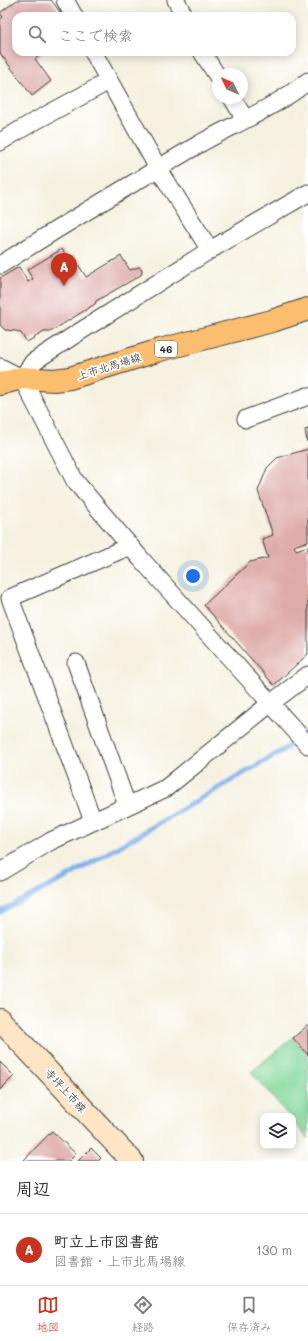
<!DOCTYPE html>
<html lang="ja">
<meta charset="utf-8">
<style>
:root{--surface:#fff;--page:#f7f7f7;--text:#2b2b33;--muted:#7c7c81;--line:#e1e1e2;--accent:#c8321e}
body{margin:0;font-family:Mali,"Klee One",sans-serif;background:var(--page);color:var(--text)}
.controls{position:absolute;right:12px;bottom:12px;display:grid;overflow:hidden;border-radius:8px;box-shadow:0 2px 10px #0003}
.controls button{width:36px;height:36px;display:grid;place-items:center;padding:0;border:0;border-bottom:1px solid var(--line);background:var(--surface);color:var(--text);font:20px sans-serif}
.compass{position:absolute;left:212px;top:68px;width:36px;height:36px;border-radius:50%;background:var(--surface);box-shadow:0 2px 10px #0003;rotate:314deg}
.you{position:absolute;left:193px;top:576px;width:14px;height:14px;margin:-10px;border:3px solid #fff;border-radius:50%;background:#1a73e8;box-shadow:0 0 0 6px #1a73e833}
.badge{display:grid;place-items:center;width:26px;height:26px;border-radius:50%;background:var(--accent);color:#fff;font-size:13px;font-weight:700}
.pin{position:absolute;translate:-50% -33px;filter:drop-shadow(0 1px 2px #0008)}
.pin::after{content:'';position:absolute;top:21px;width:14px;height:12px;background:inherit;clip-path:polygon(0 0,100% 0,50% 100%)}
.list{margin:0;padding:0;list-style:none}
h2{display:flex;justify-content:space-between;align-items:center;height:52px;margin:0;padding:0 16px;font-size:17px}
h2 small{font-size:13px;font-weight:400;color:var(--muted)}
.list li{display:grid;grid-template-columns:26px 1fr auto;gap:12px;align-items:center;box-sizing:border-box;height:72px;padding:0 16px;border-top:1px solid var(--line)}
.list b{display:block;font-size:15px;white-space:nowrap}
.list p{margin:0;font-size:13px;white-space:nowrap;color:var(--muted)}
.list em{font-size:13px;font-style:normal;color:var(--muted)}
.icon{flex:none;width:22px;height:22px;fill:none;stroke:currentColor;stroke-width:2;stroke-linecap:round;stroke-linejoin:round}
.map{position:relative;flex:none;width:308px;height:1161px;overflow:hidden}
.search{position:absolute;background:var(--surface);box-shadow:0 2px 10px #0003;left:12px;right:12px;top:12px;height:44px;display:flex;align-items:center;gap:10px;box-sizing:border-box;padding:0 14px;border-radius:12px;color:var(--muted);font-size:15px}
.sheet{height:124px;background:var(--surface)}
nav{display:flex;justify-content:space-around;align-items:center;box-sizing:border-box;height:56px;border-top:1px solid var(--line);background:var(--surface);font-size:11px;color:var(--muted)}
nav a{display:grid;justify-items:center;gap:2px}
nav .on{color:var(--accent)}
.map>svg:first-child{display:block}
</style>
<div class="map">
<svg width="308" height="1161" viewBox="0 0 308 1161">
<rect width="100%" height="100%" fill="#fff"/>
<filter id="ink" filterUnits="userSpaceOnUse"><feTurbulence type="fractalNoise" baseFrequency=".025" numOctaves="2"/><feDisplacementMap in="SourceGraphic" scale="8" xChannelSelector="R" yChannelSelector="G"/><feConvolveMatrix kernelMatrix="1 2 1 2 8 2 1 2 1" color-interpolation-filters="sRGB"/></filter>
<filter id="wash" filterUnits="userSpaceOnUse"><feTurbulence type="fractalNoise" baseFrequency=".012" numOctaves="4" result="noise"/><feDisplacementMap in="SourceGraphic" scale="16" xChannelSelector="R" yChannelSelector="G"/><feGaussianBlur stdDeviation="0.9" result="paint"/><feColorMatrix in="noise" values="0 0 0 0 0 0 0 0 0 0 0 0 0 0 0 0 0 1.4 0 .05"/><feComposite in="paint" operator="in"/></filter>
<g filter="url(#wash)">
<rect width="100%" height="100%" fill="#f5f1e0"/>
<!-- green -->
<path fill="#84d99c" stroke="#507a5c" d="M308 1025V1139L293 1121V1116H289L251 1072Z"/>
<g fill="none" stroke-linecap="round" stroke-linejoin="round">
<!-- stream -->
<path stroke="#78afe7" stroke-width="5" d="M0 912 67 877 285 749 308 731"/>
</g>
<g id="blocks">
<!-- building -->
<g fill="#deaba8">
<path d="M17 0H51L63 16H16V52H45L35 59 51 81 32 96 0 53V20L3 17 0 13Z"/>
<path d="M62 249 68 259 73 256 86 277 121 256 130 270 139 267 142 269V271L141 275 96 301 95 304 50 332H44L27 342 21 333 16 331 5 330 0 325V278L19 267 28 282 33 279 27 270Z"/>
<path d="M308 429V442H307L305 430Z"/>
<path d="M308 449V541L294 546 296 550 308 546V654L274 685 204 605 250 562 268 558 262 539 273 535 258 491 267 468 277 458Z"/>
<path d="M308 1025V1055L293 1038Z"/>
<path d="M0 1062 14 1076 0 1090Z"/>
<path d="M52 1131 76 1154 69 1161H25L24 1160Z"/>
<path d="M91 1148 101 1158 98 1161H78Z"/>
</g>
</g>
</g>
<g filter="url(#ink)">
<use href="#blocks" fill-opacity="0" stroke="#3d3c39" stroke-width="1"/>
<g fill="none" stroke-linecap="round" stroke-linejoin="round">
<!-- minor casing -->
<g stroke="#3d3c39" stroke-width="19">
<g id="minor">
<path d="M65 0 74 16"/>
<path d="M176 0 184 16"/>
<path d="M93 52 158 168 210 250"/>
<path d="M202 52 218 77"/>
<path d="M232 98 245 119"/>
<path d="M0 142 28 125 109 81"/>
<path d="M0 265C66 223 133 183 201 143 237 123 275 107 308 81"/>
<path d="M0 367 22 378 75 481 141 559 308 745"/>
<path d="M22 378 33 362 76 334 210 250 308 193"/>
<path d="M246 419 308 396"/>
<path d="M76 663 127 805"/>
<path d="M93 821 10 598 130 546"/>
<path d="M0 872 51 841 166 788 271 703 308 675"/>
</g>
</g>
<!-- secondary casing -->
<g stroke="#3d3c39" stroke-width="24">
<path id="secondary" d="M0 1020 132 1161"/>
</g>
<!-- primary casing -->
<g stroke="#3d3c39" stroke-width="24">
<path id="primary" d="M0 384 22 378 54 380 70 378 160 350 272 321 308 309"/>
</g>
<!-- minor -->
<use href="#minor" stroke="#fff" stroke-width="17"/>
<!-- secondary -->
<use href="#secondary" stroke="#fde5c5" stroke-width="22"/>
<!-- primary -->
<use href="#primary" stroke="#fbbe6e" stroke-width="22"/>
</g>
</g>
<g text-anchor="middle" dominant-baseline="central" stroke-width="3.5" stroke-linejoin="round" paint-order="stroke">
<!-- shield labels -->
<rect fill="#fff" stroke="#606060" stroke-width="1" x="155" y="341" width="22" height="16" rx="3"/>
<g font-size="10" font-weight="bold" fill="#1c1c1c">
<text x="166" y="349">46</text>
</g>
<!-- street labels -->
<g font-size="11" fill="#1c1c1c" stroke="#fff">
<text transform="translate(109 366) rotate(-17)">上市北馬場線</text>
<text transform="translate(66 1090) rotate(47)">寺坪上市線</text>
</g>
</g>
</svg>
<div class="controls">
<button><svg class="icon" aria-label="layers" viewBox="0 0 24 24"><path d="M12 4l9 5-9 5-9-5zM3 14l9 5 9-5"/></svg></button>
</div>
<svg class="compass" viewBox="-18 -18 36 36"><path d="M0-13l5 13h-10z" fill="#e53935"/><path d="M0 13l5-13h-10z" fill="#7c7c81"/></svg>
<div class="you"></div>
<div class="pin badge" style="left:64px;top:286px">A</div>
<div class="search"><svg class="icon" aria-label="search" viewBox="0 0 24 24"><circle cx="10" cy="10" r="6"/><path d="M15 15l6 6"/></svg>ここで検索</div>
</div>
<section class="sheet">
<h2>周辺<small></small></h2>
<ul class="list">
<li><span class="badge">A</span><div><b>町立上市図書館</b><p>図書館 · 上市北馬場線</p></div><em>130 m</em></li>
</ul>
</section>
<nav>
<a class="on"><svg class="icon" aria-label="map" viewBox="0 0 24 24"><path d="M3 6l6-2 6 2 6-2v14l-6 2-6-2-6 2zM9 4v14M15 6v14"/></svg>地図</a>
<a><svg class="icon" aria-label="directions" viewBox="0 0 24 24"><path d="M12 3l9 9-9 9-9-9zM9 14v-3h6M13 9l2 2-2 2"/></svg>経路</a>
<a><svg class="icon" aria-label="saved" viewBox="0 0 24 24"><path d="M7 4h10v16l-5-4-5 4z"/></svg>保存済み</a>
</nav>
